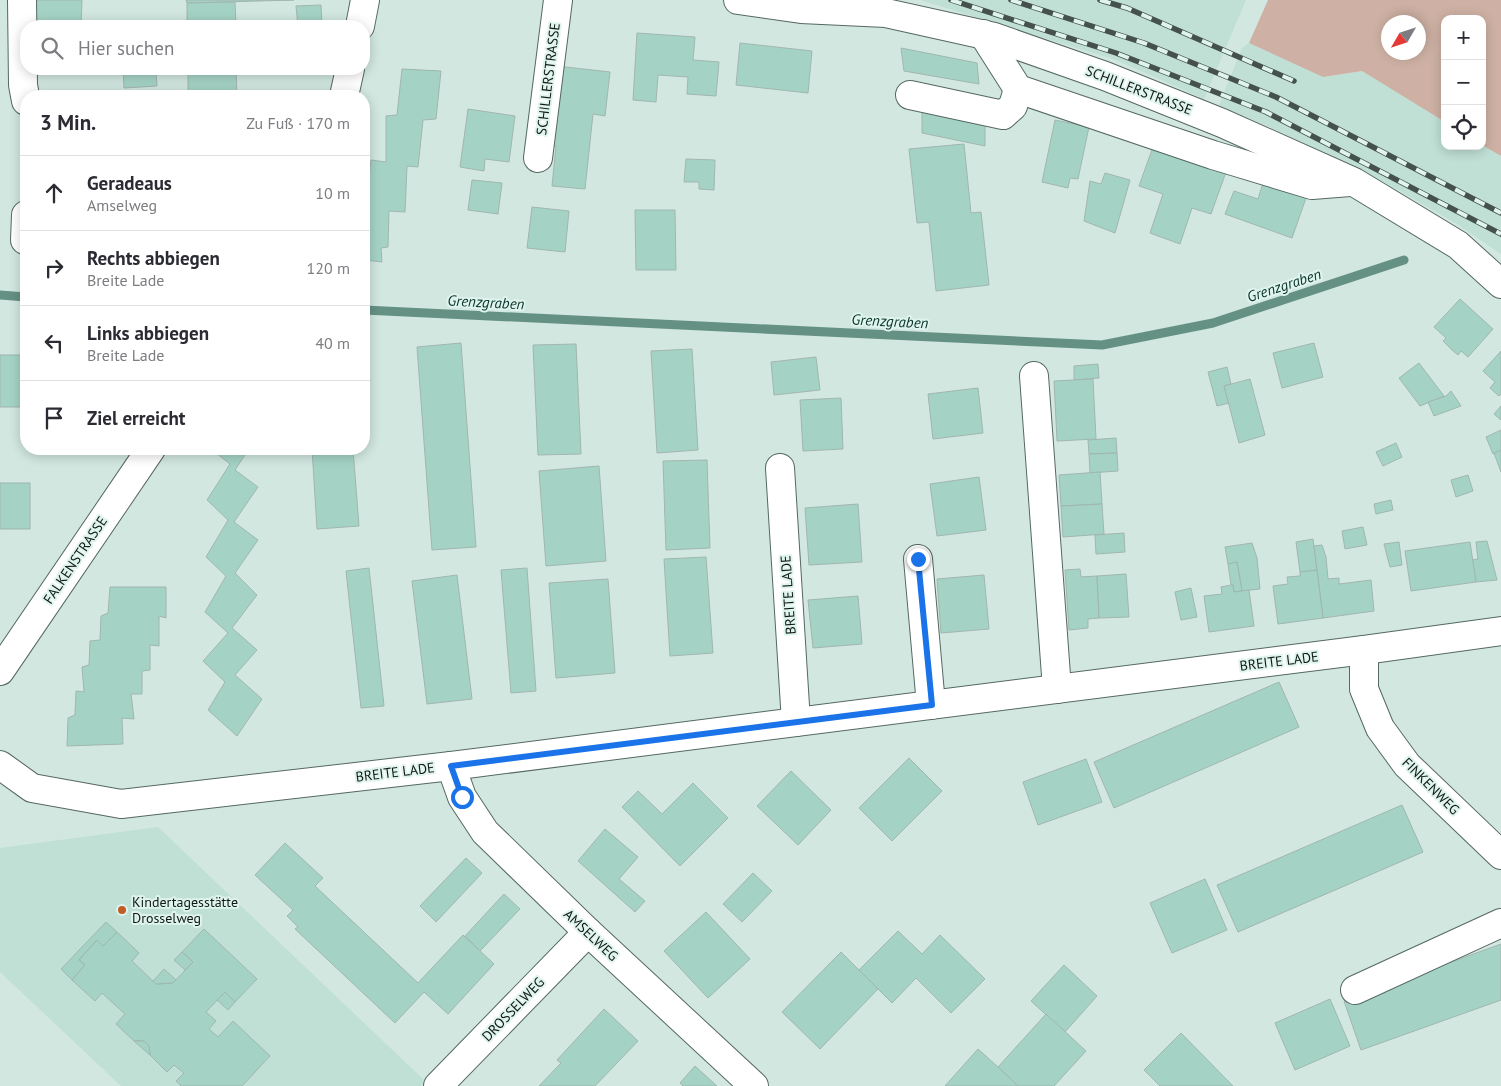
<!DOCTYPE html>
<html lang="de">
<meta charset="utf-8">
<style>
:root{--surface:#fff;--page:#f7f7f7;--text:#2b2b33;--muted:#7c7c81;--line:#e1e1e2}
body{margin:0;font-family:"PT Sans",sans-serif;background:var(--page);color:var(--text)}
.controls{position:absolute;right:15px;top:15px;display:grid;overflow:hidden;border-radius:10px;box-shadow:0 2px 12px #0003}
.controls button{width:45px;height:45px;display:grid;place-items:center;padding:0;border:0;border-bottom:1px solid var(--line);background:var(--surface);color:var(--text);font:25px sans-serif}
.compass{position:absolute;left:1381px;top:15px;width:45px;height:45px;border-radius:50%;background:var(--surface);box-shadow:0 2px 12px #0003;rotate:231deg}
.stop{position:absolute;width:15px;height:15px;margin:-11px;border:4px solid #1a73e8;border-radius:50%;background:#fff}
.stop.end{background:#1a73e8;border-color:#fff;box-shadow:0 1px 5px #0008}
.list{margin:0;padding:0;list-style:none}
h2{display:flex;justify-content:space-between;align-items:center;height:65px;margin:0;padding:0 20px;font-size:21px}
h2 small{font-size:16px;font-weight:400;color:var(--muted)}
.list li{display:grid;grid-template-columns:32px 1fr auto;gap:15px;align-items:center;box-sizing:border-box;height:75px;padding:0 20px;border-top:1px solid var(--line)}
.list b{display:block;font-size:19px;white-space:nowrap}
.list p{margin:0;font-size:16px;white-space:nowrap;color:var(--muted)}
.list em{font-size:16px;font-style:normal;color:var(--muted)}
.icon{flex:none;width:28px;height:28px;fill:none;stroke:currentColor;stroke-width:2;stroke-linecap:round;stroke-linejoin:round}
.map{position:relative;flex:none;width:1501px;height:1086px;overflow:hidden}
.search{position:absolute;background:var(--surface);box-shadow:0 2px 12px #0003;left:20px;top:20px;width:350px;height:55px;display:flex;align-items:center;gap:12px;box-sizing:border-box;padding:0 18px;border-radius:20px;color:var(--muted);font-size:19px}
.panel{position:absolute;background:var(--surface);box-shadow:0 2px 12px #0003;left:20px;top:90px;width:350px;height:365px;border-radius:20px}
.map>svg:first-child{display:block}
</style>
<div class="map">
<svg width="1501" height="1086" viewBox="0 0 1501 1086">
<rect width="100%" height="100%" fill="#d1e7e0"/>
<!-- built -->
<g fill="#c0dfd5">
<path d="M920 0H1246L1204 99 1116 60Z"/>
<path d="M1249 43 1323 77 1362 71 1445 122V146H1482V145L1501 156V254L1455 223 1356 166 1219 105 1242 48Z"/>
<path d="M158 827 425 1081 421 1086H121L0 972V848Z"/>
</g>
<!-- green -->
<path fill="#ceb1a4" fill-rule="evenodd" d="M1268 0H1501V156L1482 145V19H1445V122L1362 71 1323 77 1249 43ZM1388 22H1418V52H1388Z"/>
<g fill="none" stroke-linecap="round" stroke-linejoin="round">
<!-- stream -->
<g stroke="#659184" stroke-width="9">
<path d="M0 295 26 297"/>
<path d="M364 310 1102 345 1213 323 1404 260"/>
</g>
</g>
<!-- building -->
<g fill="#a4d3c5" stroke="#a1b6b0">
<path d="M36 0H82L81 26H34Z"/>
<path d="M186 0H294L187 3Z"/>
<path d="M235 2 236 26H187V3Z"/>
<path d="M321 5 322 26H298L296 6Z"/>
<path d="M637 33 695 37 693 60 719 62 716 96 687 94 688 77 658 75 656 102 633 100Z"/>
<path d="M740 43 812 51 808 93 736 85Z"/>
<path d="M901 48 977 63 979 84 904 71Z"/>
<path d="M557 66 610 72 605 116 593 114 585 189 552 186 556 146 548 145Z"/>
<path d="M123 69H156L157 86 124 88Z"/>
<path d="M188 69H236L237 96H188Z"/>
<path d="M402 69 441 71 436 119 423 120 418 167 407 166 405 212 389 211 388 247 381 248 382 262 364 260V207H365L371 160 386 162V116L397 115Z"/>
<path d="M468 109 515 116 509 162 485 159 484 171 460 167Z"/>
<path d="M922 110 985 121V146L922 133Z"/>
<path d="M1055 120 1089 127 1078 179 1070 178 1068 188 1042 182Z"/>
<path d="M964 144 971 213 981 212 989 285 936 291 929 222 917 223 909 149Z"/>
<path d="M1153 147 1226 172 1211 214 1192 208 1180 244 1150 233 1163 194 1139 186Z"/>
<path d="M686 159 715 160 714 190 699 189V182H684Z"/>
<path d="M1105 173 1130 180 1115 233 1084 221 1090 181 1101 184Z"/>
<path d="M472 180 502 183 498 214 468 210Z"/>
<path d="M1263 183 1306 198 1292 238 1225 214 1234 191 1258 199Z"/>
<path d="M532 207 569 211 565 252 527 248Z"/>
<path d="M635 210H675L676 270H636Z"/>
<path d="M1460 299 1493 329 1468 357 1461 351 1458 355 1451 349 1443 341 1446 338 1434 327Z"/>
<path d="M461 343 476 547 432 550 417 347Z"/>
<path d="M1314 343 1323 377 1282 388 1273 353Z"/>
<path d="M576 344 581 454 538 455 533 345Z"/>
<path d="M692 349 698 450 657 453 651 351Z"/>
<path d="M1501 351V394L1499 396 1490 388 1495 382 1483 371Z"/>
<rect x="0" y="355" width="26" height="52"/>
<path d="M816 357 820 390 774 395 771 362Z"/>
<path d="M1419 363 1444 396 1420 406 1399 378Z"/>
<path d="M1098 364 1099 378 1074 380V366Z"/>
<path d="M1227 367 1231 384 1224 386 1229 403 1217 406 1208 372Z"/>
<path d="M1093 379 1096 439 1057 441 1054 381Z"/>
<path d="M1250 379 1265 435 1239 443 1224 386Z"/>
<path d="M978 388 983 433 933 439 928 394Z"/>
<path d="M1451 391 1461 406 1434 416 1428 402 1446 396Z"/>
<path d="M841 398 843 449 803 451 800 400Z"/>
<path d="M1501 406V420L1494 414Z"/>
<path d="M1501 430V450L1493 454 1486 437Z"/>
<path d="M1116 438 1117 453 1089 454 1088 440Z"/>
<path d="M1396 443 1402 457 1383 466 1376 452Z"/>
<path d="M211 449H249L235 470 258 487 234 522 258 540 235 573 257 595 232 628 257 650 235 675 262 699 237 736 208 710 225 682 203 661 228 633 205 612 226 576 206 557 228 520 207 500 230 464Z"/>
<path d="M312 449H353L359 526 317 529Z"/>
<path d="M1501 450V472L1494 453Z"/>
<path d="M1117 453 1118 471 1090 473 1089 454Z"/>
<path d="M707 460 710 548 666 550 663 461Z"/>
<path d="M599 466 606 561 546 566 539 471Z"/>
<path d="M1100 472 1102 504 1061 506 1059 475Z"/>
<path d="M1468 475 1473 491 1456 497 1451 480Z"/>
<path d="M979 477 986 530 937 536 930 484Z"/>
<rect x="0" y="483" width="30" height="46"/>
<path d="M1391 500 1393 510 1376 514 1374 504Z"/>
<path d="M858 504 862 562 809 565 805 508Z"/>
<path d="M1102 504 1104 534 1063 537 1061 506Z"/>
<path d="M1363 527 1367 545 1345 549 1342 531Z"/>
<path d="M1124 533 1125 552 1096 554 1095 535Z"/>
<path d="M1313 539 1317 570 1300 572 1296 542Z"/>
<path d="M1487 541 1497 580 1476 582 1472 560 1478 559 1476 542Z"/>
<path d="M1399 542 1402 565 1390 567 1384 544Z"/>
<path d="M1470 542 1476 582 1411 591 1405 551Z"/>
<path d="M1252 543 1257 558 1260 589 1242 591 1237 562 1228 564 1225 547Z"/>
<path d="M1322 545 1326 557 1328 579 1339 578V584L1371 580 1374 611 1323 618 1314 546Z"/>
<path d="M706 557 713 653 670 656 664 559Z"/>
<path d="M1237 562 1242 591 1234 592 1233 585H1231L1228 564Z"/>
<path d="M369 568 384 706 361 708 346 571Z"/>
<path d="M527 568 536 691 511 693 501 570Z"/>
<path d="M1080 569 1081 577 1097 576 1099 618 1088 619V628L1069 630 1065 570Z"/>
<path d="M1317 570 1323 618 1278 624 1273 586 1288 584 1287 577 1300 576V572Z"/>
<path d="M1126 574 1129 617 1099 618 1097 576Z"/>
<path d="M457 575 472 699 427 704 412 581Z"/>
<path d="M984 575 989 629 941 633 937 579Z"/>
<path d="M608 579 615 673 556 678 549 583Z"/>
<path d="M1231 585H1233L1234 592 1249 590 1254 626 1209 632 1204 596 1222 594 1221 587Z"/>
<path d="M110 587H166V618L159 616V646L150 645V670L142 671V694H131L134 719 122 718 123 744 67 746 68 718 75 715 76 691 84 692 82 667 89 665 90 641 100 640 101 616 108 613Z"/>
<path d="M1191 588 1197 617 1181 620 1175 592Z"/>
<path d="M858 596 862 644 813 648 808 600Z"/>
<path d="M1279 682 1299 727 1114 808 1094 762Z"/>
<path d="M909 758 942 791 892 841 859 808Z"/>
<path d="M1086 759 1102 802 1038 825 1023 782Z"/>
<path d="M791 771 831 810 798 845 757 806Z"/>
<path d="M693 783 728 818 680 866 622 807 638 791 662 814Z"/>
<path d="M1402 805 1423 852 1238 932 1217 885Z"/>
<path d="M605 829 638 857 619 879 645 901 635 912 578 861Z"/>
<path d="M285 843 323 878 315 886 418 983 463 935 494 964 448 1014 424 992 395 1023 295 929 298 927 287 916 293 910 255 875Z"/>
<path d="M466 858 482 873 436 922 420 906Z"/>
<path d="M753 873 772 891 742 922 723 904Z"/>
<path d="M1205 879 1227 930 1172 953 1150 903Z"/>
<path d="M504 894 520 909 480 951 465 936Z"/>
<path d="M706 912 750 959 708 998 664 951Z"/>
<path d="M106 922 117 932 103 946 97 940 79 960 85 965 72 980 61 969Z"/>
<path d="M204 929 257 979 235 1002 225 992 206 1012 216 1021 209 1029 218 1037 233 1021 270 1056 242 1086H181L176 1081 184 1073 174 1065 167 1072 150 1055 149 1046 144 1041H134L116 1024 125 1014 102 993 95 1001 72 980 85 965 79 960 97 940 103 946 117 932 139 953 132 961 156 984 173 983 193 962 182 952Z"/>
<path d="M898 931 922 954 940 935 985 979 951 1013 916 978 892 1003 859 970Z"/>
<path d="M1501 944V1000L1361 1050 1344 1001Z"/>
<path d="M182 952 193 962 185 970 174 960Z"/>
<path d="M841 952 878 989 820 1049 782 1012Z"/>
<path d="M1064 965 1097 996 1065 1032 1031 1001Z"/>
<path d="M164 969 176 980 173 983 156 984 153 981Z"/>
<path d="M225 992 235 1002 228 1010 217 1000Z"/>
<path d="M1330 999 1350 1046 1295 1070 1275 1023Z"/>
<path d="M604 1009 638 1041 595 1086H539L561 1063 557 1060Z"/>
<path d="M1046 1014 1086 1051 1054 1086H1018L998 1067Z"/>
<path d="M1181 1033 1233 1086H1160L1144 1070Z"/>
<path d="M134 1041H144L149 1046 150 1055Z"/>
<path d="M978 1049 998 1067 1018 1086H945Z"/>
<path d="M695 1066 717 1086H683L680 1083Z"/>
</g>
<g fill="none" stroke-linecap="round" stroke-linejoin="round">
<!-- minor casing -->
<g stroke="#556862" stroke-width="30">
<g id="minor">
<path d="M22 0 23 85 26 101"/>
<path d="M738 0 801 9 886 13 994 37 1105 76 1222 123 1354 182 1458 245 1501 284"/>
<path d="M360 26 365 0"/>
<path d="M983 34 1018 89 1213 155 1312 185 1350 182"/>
<path d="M910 95 1003 115 1013 106 1018 89"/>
<path d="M344 96 350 69"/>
<path d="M538 158 558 0"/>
<path d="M25 240 26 215"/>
<path d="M1034 376 1057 689"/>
<path d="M780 468 796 722"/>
<path d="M918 559 931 705"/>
<path d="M1364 650V689L1380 728 1407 765 1501 855"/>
<path d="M0 671 151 449"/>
<path d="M0 765 32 788 121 804 451 766 1364 650 1501 631"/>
<path d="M451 766 462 797 485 832 588 932 754 1086"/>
<path d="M1355 990 1501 923"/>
<path d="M438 1086 588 932"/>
</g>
</g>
<!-- minor -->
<use href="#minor" stroke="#fff" stroke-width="28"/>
<!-- rail casing -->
<g stroke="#45514d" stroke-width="5.5">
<g id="rail">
<path d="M951 0 1116 53 1266 112 1501 234"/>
<path d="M1011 0 1144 43 1276 97 1501 213"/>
<path d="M1100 0 1127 8 1294 81"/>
</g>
</g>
<!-- rail -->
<use href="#rail" stroke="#dff4ed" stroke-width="4" stroke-dasharray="11" stroke-linecap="butt"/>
</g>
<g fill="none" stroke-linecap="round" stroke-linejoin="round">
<!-- route -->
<path stroke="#1a73e8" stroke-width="6" d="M462 797 451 766 932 705 918 559"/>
</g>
<!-- markers -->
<circle fill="#c05c26" stroke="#dff4ed" stroke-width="2" cx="122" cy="910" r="5"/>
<g text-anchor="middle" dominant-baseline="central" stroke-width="4" stroke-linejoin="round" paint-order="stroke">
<!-- street labels -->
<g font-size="14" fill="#111916" stroke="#dff4ed">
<text transform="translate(548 79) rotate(-83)">SCHILLERSTRASSE</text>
<text transform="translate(1139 90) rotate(21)">SCHILLERSTRASSE</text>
<text transform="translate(75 560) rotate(-56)">FALKENSTRASSE</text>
<text transform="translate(788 595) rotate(-94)">BREITE LADE</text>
<text transform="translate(1279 661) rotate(-7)">BREITE LADE</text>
<text transform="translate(395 772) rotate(-7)">BREITE LADE</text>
<text transform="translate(1431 786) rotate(45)">FINKENWEG</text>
<text transform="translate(591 935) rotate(43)">AMSELWEG</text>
<text transform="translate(513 1009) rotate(-46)">DROSSELWEG</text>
</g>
<!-- poi labels -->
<g font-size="14" fill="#111916" stroke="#dff4ed" text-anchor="start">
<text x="132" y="902">Kindertagesstätte<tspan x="132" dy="16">Drosselweg</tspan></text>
</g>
<!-- water labels -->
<g font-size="15" font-style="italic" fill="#09342b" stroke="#dff4ed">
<text transform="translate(1284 285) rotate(-18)">Grenzgraben</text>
<text transform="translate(486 302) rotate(3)">Grenzgraben</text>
<text transform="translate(890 321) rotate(3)">Grenzgraben</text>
</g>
</g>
</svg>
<div class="controls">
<button>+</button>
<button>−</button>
<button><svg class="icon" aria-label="locate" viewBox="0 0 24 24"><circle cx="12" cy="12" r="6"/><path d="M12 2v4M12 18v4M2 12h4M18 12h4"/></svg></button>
</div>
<svg class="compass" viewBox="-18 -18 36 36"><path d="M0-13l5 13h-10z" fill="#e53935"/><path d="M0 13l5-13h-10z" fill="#7c7c81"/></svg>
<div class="stop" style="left:462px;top:797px"></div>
<div class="stop end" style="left:918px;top:559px"></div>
<div class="search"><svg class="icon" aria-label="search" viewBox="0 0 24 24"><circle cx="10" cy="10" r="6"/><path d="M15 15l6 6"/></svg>Hier suchen</div>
<section class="panel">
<h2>3 Min.<small>Zu Fuß · 170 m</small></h2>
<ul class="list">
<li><svg class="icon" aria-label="ahead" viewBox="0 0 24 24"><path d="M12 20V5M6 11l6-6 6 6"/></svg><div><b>Geradeaus</b><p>Amselweg</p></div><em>10 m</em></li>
<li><svg class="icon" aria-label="right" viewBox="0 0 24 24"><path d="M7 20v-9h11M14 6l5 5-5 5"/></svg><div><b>Rechts abbiegen</b><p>Breite Lade</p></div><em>120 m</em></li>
<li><svg class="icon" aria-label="left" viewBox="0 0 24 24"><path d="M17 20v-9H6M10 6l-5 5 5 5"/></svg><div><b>Links abbiegen</b><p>Breite Lade</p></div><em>40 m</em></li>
<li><svg class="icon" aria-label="arrive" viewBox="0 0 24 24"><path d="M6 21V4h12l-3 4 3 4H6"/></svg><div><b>Ziel erreicht</b></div></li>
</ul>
</section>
</div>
